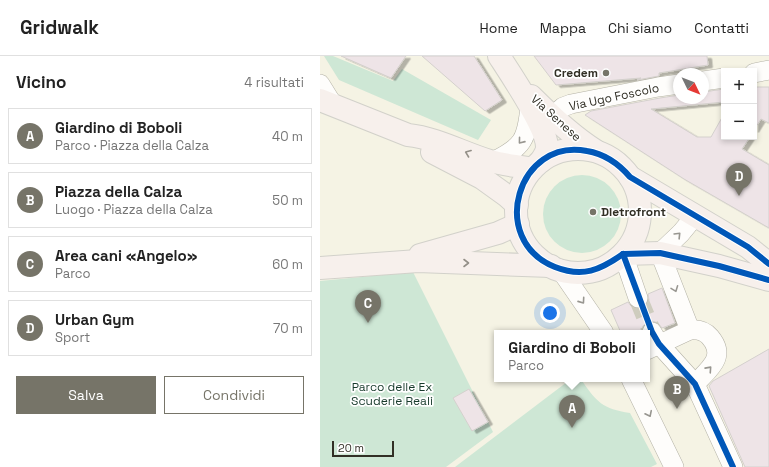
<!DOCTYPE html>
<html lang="it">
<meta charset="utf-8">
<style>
:root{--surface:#fff;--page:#f6f6f6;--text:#222;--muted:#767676;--line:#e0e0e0;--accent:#767468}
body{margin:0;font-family:"Space Grotesk",sans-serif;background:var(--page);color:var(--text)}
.controls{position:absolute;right:12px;top:12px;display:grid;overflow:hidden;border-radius:0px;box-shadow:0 2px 6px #0003}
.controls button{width:36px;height:36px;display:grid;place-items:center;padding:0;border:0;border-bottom:1px solid var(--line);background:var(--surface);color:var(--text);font:20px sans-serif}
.compass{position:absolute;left:353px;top:12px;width:36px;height:36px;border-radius:50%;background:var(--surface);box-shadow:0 2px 6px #0003;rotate:133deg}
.scale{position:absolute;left:12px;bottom:10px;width:62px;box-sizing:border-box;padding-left:4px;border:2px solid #312f25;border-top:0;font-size:11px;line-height:14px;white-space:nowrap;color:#312f25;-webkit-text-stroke:3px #fff;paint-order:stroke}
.you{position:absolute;left:230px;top:257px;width:14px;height:14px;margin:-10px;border:3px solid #fff;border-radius:50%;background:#1a73e8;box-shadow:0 0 0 6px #1a73e833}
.badge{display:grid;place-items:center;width:26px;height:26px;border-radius:50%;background:var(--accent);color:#fff;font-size:13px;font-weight:700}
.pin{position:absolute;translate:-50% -33px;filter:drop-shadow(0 1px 2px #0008)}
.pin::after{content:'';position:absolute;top:21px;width:14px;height:12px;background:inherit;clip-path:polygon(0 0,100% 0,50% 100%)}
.popup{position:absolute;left:174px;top:274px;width:156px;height:52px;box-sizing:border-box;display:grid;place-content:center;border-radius:0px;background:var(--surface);filter:drop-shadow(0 1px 3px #0005);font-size:13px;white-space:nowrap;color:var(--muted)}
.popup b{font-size:15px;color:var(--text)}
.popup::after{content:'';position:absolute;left:50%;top:100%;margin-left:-8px;border:8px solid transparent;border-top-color:var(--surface)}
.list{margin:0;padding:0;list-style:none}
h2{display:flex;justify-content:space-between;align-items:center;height:52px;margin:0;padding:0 16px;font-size:17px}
h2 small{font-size:13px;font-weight:400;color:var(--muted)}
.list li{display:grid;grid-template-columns:26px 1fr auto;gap:12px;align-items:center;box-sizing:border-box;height:56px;margin:0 8px 8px;padding:0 8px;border:1px solid var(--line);border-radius:0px}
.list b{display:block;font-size:15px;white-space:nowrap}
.list p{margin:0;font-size:13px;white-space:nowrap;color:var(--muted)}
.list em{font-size:13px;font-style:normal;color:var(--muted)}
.actions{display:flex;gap:8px;padding:12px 16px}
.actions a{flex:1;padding:9px 0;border:1px solid var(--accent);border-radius:0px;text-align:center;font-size:14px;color:var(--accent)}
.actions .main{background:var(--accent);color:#fff}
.map{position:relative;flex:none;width:449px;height:411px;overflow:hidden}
header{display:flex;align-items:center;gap:24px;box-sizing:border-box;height:56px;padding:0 20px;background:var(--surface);border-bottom:1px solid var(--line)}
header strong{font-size:19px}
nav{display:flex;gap:22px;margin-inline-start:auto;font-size:14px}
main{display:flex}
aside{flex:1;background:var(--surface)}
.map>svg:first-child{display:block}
</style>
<header>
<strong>Gridwalk</strong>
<nav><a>Home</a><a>Mappa</a><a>Chi siamo</a><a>Contatti</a></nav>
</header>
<main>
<aside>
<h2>Vicino<small>4 risultati</small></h2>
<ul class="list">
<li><span class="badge">A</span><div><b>Giardino di Boboli</b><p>Parco · Piazza della Calza</p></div><em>40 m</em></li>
<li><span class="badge">B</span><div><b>Piazza della Calza</b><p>Luogo · Piazza della Calza</p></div><em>50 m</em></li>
<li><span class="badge">C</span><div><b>Area cani «Angelo»</b><p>Parco</p></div><em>60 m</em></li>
<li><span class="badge">D</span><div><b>Urban Gym</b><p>Sport</p></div><em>70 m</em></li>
</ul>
<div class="actions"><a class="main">Salva</a><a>Condividi</a></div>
</aside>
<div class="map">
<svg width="449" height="411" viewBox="0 0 449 411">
<defs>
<filter id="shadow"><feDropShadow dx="4.5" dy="2.5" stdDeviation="0" flood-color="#0004"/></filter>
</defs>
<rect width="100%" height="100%" fill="#f5f3e4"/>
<!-- green -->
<g fill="#cee7d5">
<path d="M4 0H13L73 25 82 13 171 64 158 84 19 24Z"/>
<circle cx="262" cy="158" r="39"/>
<path d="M93 216 173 376 126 411H0V225Z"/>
<path d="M251 323H261C276 346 283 353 310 357L337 408 331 411H135Z"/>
</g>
<!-- building -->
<g fill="#eee4e7" stroke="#d4d0cd" filter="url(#shadow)">
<path d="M21 0H86L71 22Z"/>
<path d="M102 0H154L182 44 165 55Z"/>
<path d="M214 0H387L388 9 339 17V20L317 24 321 22 236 29Z"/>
<path d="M434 31H449V67L441 63 434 74Z"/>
<path d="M404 33V46L331 53 377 81H391L404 58V81H430L422 93 449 109V172L364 123 265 59 271 55 340 42 359 39V42H383V36Z"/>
<path d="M342 232 355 267 342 272 338 267 332 265 326 267 323 270 321 277H301L291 254 308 246 311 250 316 253 322 252 326 249 329 244 328 238Z"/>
<path d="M449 293V411H425L389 330 393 325Z"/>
<path d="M149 333 168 366 152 375 133 342Z"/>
</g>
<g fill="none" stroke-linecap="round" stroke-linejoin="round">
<!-- minor-tunnel -->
<path stroke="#ceccbe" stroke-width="19" stroke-dasharray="19 10" stroke-linecap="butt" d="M318 242 332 276"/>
<!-- minor casing -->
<g stroke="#b4b2a6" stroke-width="20">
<g id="minor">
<path d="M434 17 449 14"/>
<path d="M383 25 404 22"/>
<path d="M0 28 13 49"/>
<path d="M232 61 243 51 251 48 338 31 359 28"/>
<path d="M172 106C203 91 207 84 210 50"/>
<path d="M303 198 318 242"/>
<path d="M240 213 284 277"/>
<path d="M370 274 340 197 361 177 375 160"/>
<path d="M332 276 339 288 375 328 413 411"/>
<path d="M327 294 370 274C378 273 385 275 390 281 407 301 389 313 375 328"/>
<path d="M311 323 354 411"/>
</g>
</g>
<!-- primary casing -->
<g stroke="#d2d1ca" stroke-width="24">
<g id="primary">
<path d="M179 0C190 17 227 72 227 91 227 96 224 100 221 105"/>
<path d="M211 40C231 60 252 80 276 95"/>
<path d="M0 44 88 79C117 82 143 97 170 105 184 109 199 110 212 113"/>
<circle cx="258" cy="155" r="62"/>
<path d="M112 96 162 122 187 140 197 149"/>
<path d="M310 121 428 191 449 208"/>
<path d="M303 198 340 197 399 210 449 224"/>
<path d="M100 199 178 177 198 168"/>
<path d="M0 212 98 205 231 210"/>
</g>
</g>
<!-- minor -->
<use href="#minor" stroke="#fefdfb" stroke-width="19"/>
<!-- primary -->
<use href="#primary" stroke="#f7f0ec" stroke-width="22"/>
<!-- cycleway casing -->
<g stroke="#fff" stroke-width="8">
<g id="cycleway">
<path d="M303 198C280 214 263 222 235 211 167 184 198 81 267 95 285 98 298 107 310 121L428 191 449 208"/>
<path d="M303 198 332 276 339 288 375 328 413 411"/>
<path d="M303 198 340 197 399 210 449 224"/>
</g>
</g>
<!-- cycleway -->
<use href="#cycleway" stroke="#0057b8" stroke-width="6"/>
</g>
<!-- one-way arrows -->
<defs><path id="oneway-chevron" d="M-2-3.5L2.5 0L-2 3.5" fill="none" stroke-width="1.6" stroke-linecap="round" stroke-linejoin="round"/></defs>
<g stroke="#989690">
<use href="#oneway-chevron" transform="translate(201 85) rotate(129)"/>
<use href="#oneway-chevron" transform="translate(358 179) rotate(-46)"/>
<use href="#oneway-chevron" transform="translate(355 233) rotate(69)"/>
<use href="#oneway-chevron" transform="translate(262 245) rotate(55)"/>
<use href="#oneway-chevron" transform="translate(389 313) rotate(-48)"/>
<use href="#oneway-chevron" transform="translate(329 358) rotate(64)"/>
</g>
<g stroke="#949088">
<use href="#oneway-chevron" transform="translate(148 97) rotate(-159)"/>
<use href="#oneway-chevron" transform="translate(146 207)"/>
</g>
<!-- markers -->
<g fill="#767468" stroke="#fff" stroke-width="1.5">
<circle cx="286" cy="17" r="4"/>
<circle cx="273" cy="156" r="4"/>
</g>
<g text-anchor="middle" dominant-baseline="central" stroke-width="3.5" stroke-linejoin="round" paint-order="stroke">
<!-- poi labels -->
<g font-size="12" font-weight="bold" fill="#312f25" stroke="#fff" text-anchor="end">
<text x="278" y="17">Credem</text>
<text x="281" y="156" text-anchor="start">Dietrofront</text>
</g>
<!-- street labels -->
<g font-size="12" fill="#312f25" stroke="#fff">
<text transform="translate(294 41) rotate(-12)">Via Ugo Foscolo</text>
<text transform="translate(236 62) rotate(42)">Via Senese</text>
</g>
<!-- park labels -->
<g font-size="12" fill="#183b2c" stroke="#fff">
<text x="72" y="331">Parco delle Ex<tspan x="72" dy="14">Scuderie Reali</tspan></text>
</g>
</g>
</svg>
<div class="controls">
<button>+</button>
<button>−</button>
</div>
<svg class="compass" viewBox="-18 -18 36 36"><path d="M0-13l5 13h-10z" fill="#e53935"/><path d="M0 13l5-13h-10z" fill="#767676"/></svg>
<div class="scale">20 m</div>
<div class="you"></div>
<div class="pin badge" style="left:252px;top:372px">A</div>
<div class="popup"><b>Giardino di Boboli</b>Parco</div>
<div class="pin badge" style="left:357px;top:353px">B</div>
<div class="pin badge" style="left:48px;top:267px">C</div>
<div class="pin badge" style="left:419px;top:140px">D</div>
</div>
</main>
